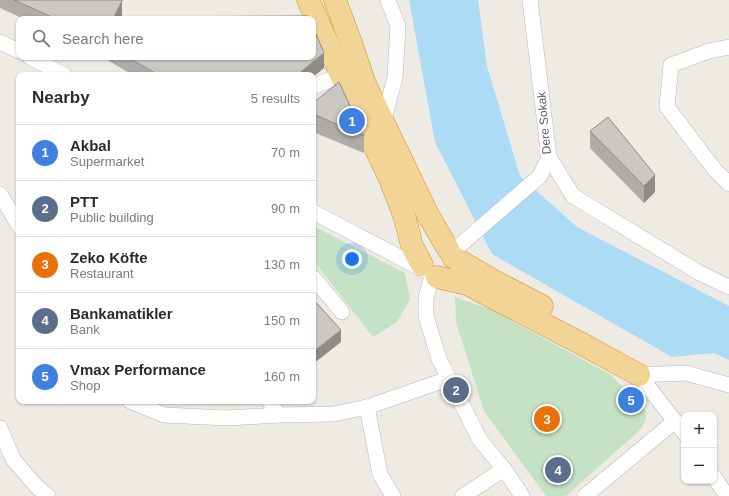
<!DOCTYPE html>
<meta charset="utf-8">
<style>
:root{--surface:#fff;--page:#f7f7f7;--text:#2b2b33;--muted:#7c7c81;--line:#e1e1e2;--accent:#0f766e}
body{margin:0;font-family:Arial,sans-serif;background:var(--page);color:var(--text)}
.controls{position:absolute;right:12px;bottom:12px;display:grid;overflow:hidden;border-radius:8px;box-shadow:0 1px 3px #0004}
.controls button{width:36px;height:36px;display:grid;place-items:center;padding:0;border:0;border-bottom:1px solid var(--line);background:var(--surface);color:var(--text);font:20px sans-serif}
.you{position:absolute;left:352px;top:259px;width:14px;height:14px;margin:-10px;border:3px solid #fff;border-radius:50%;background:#1a73e8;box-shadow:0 0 0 6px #1a73e833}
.badge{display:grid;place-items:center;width:26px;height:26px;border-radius:50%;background:var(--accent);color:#fff;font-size:13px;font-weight:700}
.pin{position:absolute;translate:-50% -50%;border:2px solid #fff;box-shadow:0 1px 4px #0006}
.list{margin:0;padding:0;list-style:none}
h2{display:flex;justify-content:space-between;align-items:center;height:52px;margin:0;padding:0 16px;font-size:17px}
h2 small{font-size:13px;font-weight:400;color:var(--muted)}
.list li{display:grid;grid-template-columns:26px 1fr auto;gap:12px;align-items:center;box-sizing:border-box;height:56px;padding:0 16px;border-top:1px solid var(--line)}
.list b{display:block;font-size:15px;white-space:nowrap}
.list p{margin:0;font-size:13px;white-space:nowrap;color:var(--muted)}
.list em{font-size:13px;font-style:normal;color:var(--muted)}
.icon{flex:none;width:22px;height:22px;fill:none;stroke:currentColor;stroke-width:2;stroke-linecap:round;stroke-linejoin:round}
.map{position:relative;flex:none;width:729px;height:496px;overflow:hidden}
.search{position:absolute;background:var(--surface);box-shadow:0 1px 3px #0004;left:16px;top:16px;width:300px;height:44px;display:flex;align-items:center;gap:10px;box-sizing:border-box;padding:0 14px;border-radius:8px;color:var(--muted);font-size:15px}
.panel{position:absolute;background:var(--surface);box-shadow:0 1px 3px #0004;left:16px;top:72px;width:300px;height:332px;border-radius:8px}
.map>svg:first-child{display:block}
</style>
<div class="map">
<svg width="729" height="496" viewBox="0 0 729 496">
<rect width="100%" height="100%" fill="#edebe4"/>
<!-- green -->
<g fill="#c6e2c4">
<path d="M313 226 405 273 410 299 397 322 373 337 313 260Z"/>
<path d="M455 297 490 309 611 375 645 410C647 419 645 423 640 430L566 496H546L484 411 456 322Z"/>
</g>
<!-- water -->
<path fill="#acdbf6" d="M409 0H478L487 66 520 176 577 227 729 306V360L714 353 672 357 492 254 435 142Z"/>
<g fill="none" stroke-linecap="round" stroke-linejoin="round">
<!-- minor casing -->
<g stroke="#b5b7ba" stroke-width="16">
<g id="minor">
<path d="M0 42 19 51"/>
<path d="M729 47 709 51 671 65 667 107 715 170 729 184"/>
<path d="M30 57 64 75"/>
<path d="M313 87 341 75"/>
<path d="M383 122 395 78 398 26 388 0"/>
<path d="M549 157 573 196 698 272 729 287"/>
<path d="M0 194 19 226"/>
<path d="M313 212 424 270"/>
<path d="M451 253 540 176 549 157 530 0"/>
<path d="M432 276 426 298V316L439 359 480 440 504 469 522 496"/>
<path d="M313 277 342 312"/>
<path d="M639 375 686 373 729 385"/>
<path d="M639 375 684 433"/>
<path d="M130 401 164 415 227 418 279 415 334 414 367 407 448 379"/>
<path d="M269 401 279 415"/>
<path d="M367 407 380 474 393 496"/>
<path d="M0 428 13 459 36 486 48 496"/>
<path d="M714 477 727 496"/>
<path d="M463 496 504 469"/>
<path d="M585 496 675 421"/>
</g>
</g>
<!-- highway casing -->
<g stroke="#da9018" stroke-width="23">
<g id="highway">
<path d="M308 0 325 37 341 75 390 179 404 215 412 246 422 265"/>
<path d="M335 0 350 40 365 84 428 215 448 249"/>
<path d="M453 257 492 280 542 306"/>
<path d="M437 277 467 284 582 344 639 375"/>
</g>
</g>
<!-- minor -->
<use href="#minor" stroke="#fff" stroke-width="15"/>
<!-- highway -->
<use href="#highway" stroke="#f2d497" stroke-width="22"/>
</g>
<!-- wall -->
<g fill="#afaba8">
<path d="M0 0H122V16L121 17 310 19H24L0 8Z"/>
<path d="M104 57H313L324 68 313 75H133L104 58Z"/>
<path d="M313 103 364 136V153L313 132Z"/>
<path d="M590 131 655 192 644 203 590 148Z"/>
</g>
<!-- shaded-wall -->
<g fill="#8e8b88">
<path d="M122 1V16L121 19 114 17Z"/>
<path d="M324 53V68L313 77V75H297Z"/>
<path d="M655 175V192L644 203V186Z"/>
<path d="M341 330V342L313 364V352Z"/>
</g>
<!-- building -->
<g fill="#cbc7c3" stroke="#8e8b88">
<path d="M14 0H122V1L114 17 308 16 310 19H56Z"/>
<path d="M313 27 324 53 297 75H159L127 57H313Z"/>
<path d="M339 82 364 136 313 114V103Z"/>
<path d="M608 117 655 175 644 186 590 131Z"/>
<path d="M313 299 341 330 313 352Z"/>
</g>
<g text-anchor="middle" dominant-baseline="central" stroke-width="4" stroke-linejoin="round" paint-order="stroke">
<!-- street labels -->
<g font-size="12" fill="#5c6063" stroke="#fff">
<text transform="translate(544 123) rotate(-95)">Dere Sokak</text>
</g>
</g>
</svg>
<div class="controls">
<button>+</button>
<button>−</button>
</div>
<div class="you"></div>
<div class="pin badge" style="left:352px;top:121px;background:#3f7fe0">1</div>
<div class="pin badge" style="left:456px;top:390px;background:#5c6f8a">2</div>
<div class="pin badge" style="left:547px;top:419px;background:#e8710a">3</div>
<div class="pin badge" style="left:558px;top:470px;background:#5c6f8a">4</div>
<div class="pin badge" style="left:631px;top:400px;background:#3f7fe0">5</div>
<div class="search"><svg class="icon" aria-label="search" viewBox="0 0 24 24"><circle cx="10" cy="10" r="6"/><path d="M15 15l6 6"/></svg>Search here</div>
<section class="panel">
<h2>Nearby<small>5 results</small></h2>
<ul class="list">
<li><span class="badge" style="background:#3f7fe0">1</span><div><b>Akbal</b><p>Supermarket</p></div><em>70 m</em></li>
<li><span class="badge" style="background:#5c6f8a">2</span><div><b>PTT</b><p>Public building</p></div><em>90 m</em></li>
<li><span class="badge" style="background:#e8710a">3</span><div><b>Zeko Köfte</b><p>Restaurant</p></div><em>130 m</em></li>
<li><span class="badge" style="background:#5c6f8a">4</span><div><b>Bankamatikler</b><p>Bank</p></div><em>150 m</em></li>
<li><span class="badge" style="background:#3f7fe0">5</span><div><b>Vmax Performance</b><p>Shop</p></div><em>160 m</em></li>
</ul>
</section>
</div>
